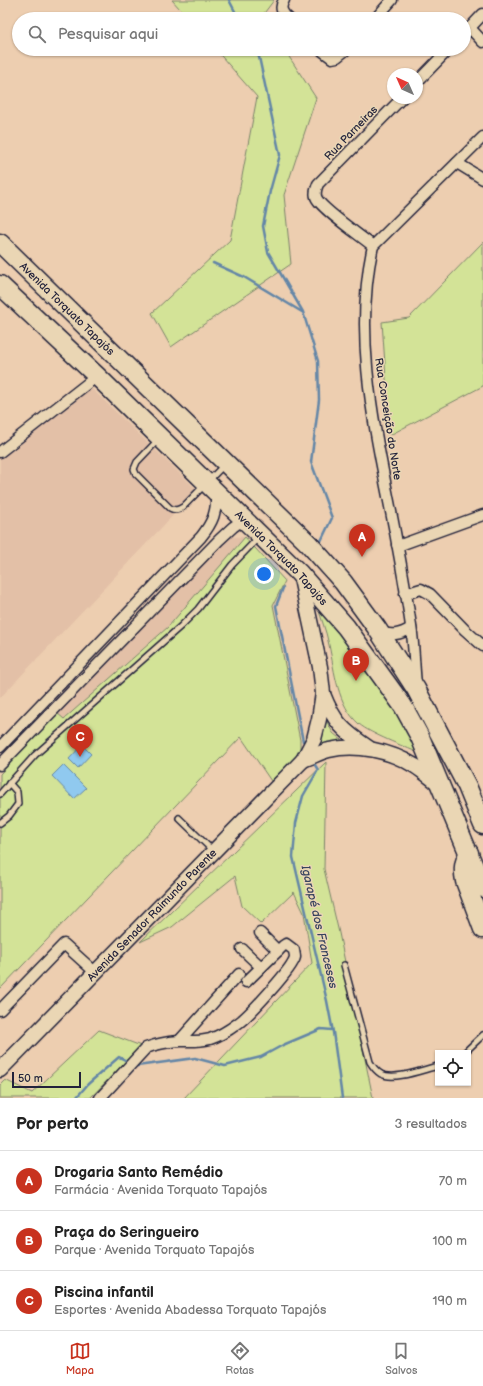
<!DOCTYPE html>
<html lang="pt">
<meta charset="utf-8">
<style>
:root{--surface:#fff;--page:#f6f6f6;--text:#222;--muted:#767676;--line:#e0e0e0;--accent:#c8321e}
body{margin:0;font-family:"Balsamiq Sans",sans-serif;background:var(--page);color:var(--text)}
.controls{position:absolute;right:12px;bottom:12px;display:grid;overflow:hidden;border-radius:0px;box-shadow:0 1px 3px #0004}
.controls button{width:36px;height:36px;display:grid;place-items:center;padding:0;border:0;border-bottom:1px solid var(--line);background:var(--surface);color:var(--text);font:20px sans-serif}
.compass{position:absolute;left:387px;top:68px;width:36px;height:36px;border-radius:50%;background:var(--surface);box-shadow:0 1px 3px #0004;rotate:315deg}
.scale{position:absolute;left:12px;bottom:10px;width:69px;box-sizing:border-box;padding-left:4px;border:2px solid #22223b;border-top:0;font-size:11px;line-height:14px;white-space:nowrap;color:#22223b;-webkit-text-stroke:3px #ead6b4;paint-order:stroke}
.you{position:absolute;left:264px;top:574px;width:14px;height:14px;margin:-10px;border:3px solid #fff;border-radius:50%;background:#1a73e8;box-shadow:0 0 0 6px #1a73e833}
.badge{display:grid;place-items:center;width:26px;height:26px;border-radius:50%;background:var(--accent);color:#fff;font-size:13px;font-weight:700}
.pin{position:absolute;translate:-50% -33px;filter:drop-shadow(0 1px 2px #0008)}
.pin::after{content:'';position:absolute;top:21px;width:14px;height:12px;background:inherit;clip-path:polygon(0 0,100% 0,50% 100%)}
.list{margin:0;padding:0;list-style:none}
h2{display:flex;justify-content:space-between;align-items:center;height:52px;margin:0;padding:0 16px;font-size:17px}
h2 small{font-size:13px;font-weight:400;color:var(--muted)}
.list li{display:grid;grid-template-columns:26px 1fr auto;gap:12px;align-items:center;box-sizing:border-box;height:60px;padding:0 16px;border-top:1px solid var(--line)}
.list b{display:block;font-size:15px;white-space:nowrap}
.list p{margin:0;font-size:13px;white-space:nowrap;color:var(--muted)}
.list em{font-size:13px;font-style:normal;color:var(--muted)}
.icon{flex:none;width:22px;height:22px;fill:none;stroke:currentColor;stroke-width:2;stroke-linecap:round;stroke-linejoin:round}
.map{position:relative;flex:none;width:483px;height:1098px;overflow:hidden}
.search{position:absolute;background:var(--surface);box-shadow:0 1px 3px #0004;left:12px;right:12px;top:12px;height:44px;display:flex;align-items:center;gap:10px;box-sizing:border-box;padding:0 14px;border-radius:22px;color:var(--muted);font-size:15px}
.sheet{height:232px;background:var(--surface)}
nav{display:flex;justify-content:space-around;align-items:center;box-sizing:border-box;height:56px;border-top:1px solid var(--line);background:var(--surface);font-size:11px;color:var(--muted)}
nav a{display:grid;justify-items:center;gap:2px}
nav .on{color:var(--accent)}
.map>svg:first-child{display:block}
</style>
<div class="map">
<svg width="483" height="1098" viewBox="0 0 483 1098">
<rect width="100%" height="100%" fill="#edceb0"/>
<filter id="ink" filterUnits="userSpaceOnUse"><feTurbulence type="fractalNoise" baseFrequency=".025" numOctaves="2"/><feDisplacementMap in="SourceGraphic" scale="8" xChannelSelector="R" yChannelSelector="G"/><feConvolveMatrix kernelMatrix="1 2 1 2 8 2 1 2 1" color-interpolation-filters="sRGB"/></filter>
<g filter="url(#ink)">
<!-- built -->
<g fill="#e3c0a7">
<path d="M90 387 197 490 0 698V457Z"/>
<path d="M221 537H245L190 603 168 627 64 720 57 713Z"/>
</g>
<!-- green -->
<g fill="#d3e397" stroke="#7a8269">
<path d="M172 0H274L262 16 264 19H189Z"/>
<path d="M215 49H284L316 98 284 195 291 264 171 347 152 313 230 240 257 97Z"/>
<path d="M483 242V386L390 435 382 322 409 318Z"/>
<path d="M245 537 285 581 273 605 300 740V752L271 781 241 737 0 989V774L57 713 64 719 168 627Z"/>
<path d="M316 601 381 689 400 719 419 753C403 746 371 734 359 724 337 705 335 672 329 645 326 630 320 616 316 601Z"/>
<path d="M325 718 333 733 344 742 313 752Z"/>
<path d="M326 762 324 869 339 933 373 1098H184L312 963 304 913 294 892 261 924 242 906 235 876 172 927 140 942Z"/>
<path d="M99 1030 141 1046 90 1098H0V1085L5 1080 32 1093Z"/>
</g>
<!-- water -->
<g fill="#90c9ef" stroke="#6486a7">
<path d="M82 745 91 754 78 768 69 759Z"/>
<path d="M63 765 86 788 74 799 52 776Z"/>
</g>
<g fill="none" stroke-linecap="round" stroke-linejoin="round">
<!-- stream -->
<g stroke="#6486a7" stroke-width="2.5">
<path d="M229 0 239 19"/>
<path d="M254 49 259 57 280 155 270 191 263 226 268 252 303 312 318 361 319 400 311 462 332 518 320 543"/>
<path d="M213 263 244 277 302 312"/>
<path d="M283 588 276 606 303 741"/>
<path d="M315 765 318 770 303 796 296 823 293 857 327 1001 333 1032 342 1098"/>
<path d="M135 1065 137 1066 195 1058 225 1066 261 1057 283 1045 321 1029 332 1030"/>
<path d="M76 1098 88 1084 119 1057 129 1062"/>
</g>
<!-- lane casing -->
<g stroke="#22223b" stroke-width="8">
<g id="lane">
<path d="M158 440 137 462 134 469 136 474 170 508C175 511 178 510 183 507L223 466"/>
<path d="M0 794 35 755 181 626 198 609 232 565 258 538"/>
<path d="M179 818 213 851"/>
<path d="M0 823 9 816 18 804 17 792 9 783"/>
<path d="M344 965 370 1062C373 1067 376 1071 381 1074 395 1081 424 1069 438 1066"/>
<path d="M464 1053 483 1035"/>
</g>
</g>
<!-- street casing -->
<g stroke="#22223b" stroke-width="13">
<g id="street">
<path d="M284 0C279 8 282 13 289 19"/>
<path d="M375 19 392 0"/>
<path d="M470 28 483 42"/>
<path d="M464 34 483 14"/>
<path d="M320 49 332 58 337 57 347 49"/>
<path d="M417 82 449 49"/>
<path d="M457 163 483 179"/>
<path d="M373 246C361 236 324 211 317 199 314 194 316 189 318 184L402 98"/>
<path d="M0 452 97 376"/>
<path d="M397 545 403 544 483 515"/>
<path d="M405 594 421 589 430 594 465 630 483 646"/>
<path d="M379 632C391 636 400 635 411 628"/>
<path d="M416 684C414 665 414 645 411 626 407 598 402 570 397 543 379 445 351 344 373 246L483 137"/>
<path d="M0 747 201 537C213 522 217 512 216 493"/>
<path d="M0 765 219 540 233 527 244 519"/>
<path d="M260 933 278 951"/>
<path d="M242 949 261 967"/>
<path d="M0 1010 64 944 96 973"/>
<path d="M179 1041 239 974"/>
<path d="M100 1098 146 1048C156 1044 167 1042 179 1041 189 1041 199 1042 210 1039 219 1036 229 1030 237 1024 248 1017 293 968 295 957 295 954 294 952 294 950L286 944 283 946 246 982"/>
</g>
</g>
<!-- secondary casing -->
<g stroke="#22223b" stroke-width="17">
<g id="secondary">
<path d="M323 694C334 722 343 731 369 748"/>
<path d="M303 760C312 757 320 752 329 750 356 743 391 751 415 766 423 771 431 778 439 784"/>
<path id="s1" d="M0 1070 303 760 314 739 319 719 323 693 320 667 300 574"/>
</g>
</g>
<!-- highway casing -->
<g stroke="#22223b" stroke-width="21">
<g id="highway">
<path id="s2" d="M0 243 309 544 343 582 376 627 416 689 467 786 483 825"/>
<path id="s3" d="M0 285 97 376 299 573 346 627 403 706 420 737 483 888"/>
<path d="M469 853C463 863 463 870 465 881L483 929"/>
</g>
</g>
<!-- lane -->
<use href="#lane" stroke="#ead6b4" stroke-width="5"/>
<!-- street -->
<use href="#street" stroke="#ead6b4" stroke-width="10"/>
<!-- secondary -->
<use href="#secondary" stroke="#ead6b4" stroke-width="14"/>
<!-- highway -->
<use href="#highway" stroke="#ead6b4" stroke-width="18"/>
</g>
</g>
<g text-anchor="middle" dominant-baseline="central" stroke-width="3" stroke-linejoin="round" paint-order="stroke">
<!-- street labels -->
<g font-size="11" fill="#22223b" stroke="#ead6b4">
<text transform="translate(351 133) rotate(-46)">Rua Parneiras</text>
<text stroke="none"><textPath href="#s2" startOffset="94">Avenida Torquato Tapajós</textPath></text>
<text transform="translate(388 419) rotate(81)">Rua Conceição do Norte</text>
<text stroke="none"><textPath href="#s3" startOffset="392">Avenida Torquato Tapajós</textPath></text>
<text stroke="none"><textPath href="#s1" startOffset="217">Avenida Senador Raimundo Parente</textPath></text>
</g>
<!-- water labels -->
<g font-size="12" font-style="italic" fill="#38435f" stroke="#ead6b4">
<text transform="translate(319 927) rotate(77)">Igarapé dos Franceses</text>
</g>
</g>
</svg>
<div class="controls">
<button><svg class="icon" aria-label="locate" viewBox="0 0 24 24"><circle cx="12" cy="12" r="6"/><path d="M12 2v4M12 18v4M2 12h4M18 12h4"/></svg></button>
</div>
<svg class="compass" viewBox="-18 -18 36 36"><path d="M0-13l5 13h-10z" fill="#e53935"/><path d="M0 13l5-13h-10z" fill="#767676"/></svg>
<div class="scale">50 m</div>
<div class="you"></div>
<div class="pin badge" style="left:362px;top:557px">A</div>
<div class="pin badge" style="left:356px;top:681px">B</div>
<div class="pin badge" style="left:80px;top:757px">C</div>
<div class="search"><svg class="icon" aria-label="search" viewBox="0 0 24 24"><circle cx="10" cy="10" r="6"/><path d="M15 15l6 6"/></svg>Pesquisar aqui</div>
</div>
<section class="sheet">
<h2>Por perto<small>3 resultados</small></h2>
<ul class="list">
<li><span class="badge">A</span><div><b>Drogaria Santo Remédio</b><p>Farmácia · Avenida Torquato Tapajós</p></div><em>70 m</em></li>
<li><span class="badge">B</span><div><b>Praça do Seringueiro</b><p>Parque · Avenida Torquato Tapajós</p></div><em>100 m</em></li>
<li><span class="badge">C</span><div><b>Piscina infantil</b><p>Esportes · Avenida Abadessa Torquato Tapajós</p></div><em>190 m</em></li>
</ul>
</section>
<nav>
<a class="on"><svg class="icon" aria-label="map" viewBox="0 0 24 24"><path d="M3 6l6-2 6 2 6-2v14l-6 2-6-2-6 2zM9 4v14M15 6v14"/></svg>Mapa</a>
<a><svg class="icon" aria-label="directions" viewBox="0 0 24 24"><path d="M12 3l9 9-9 9-9-9zM9 14v-3h6M13 9l2 2-2 2"/></svg>Rotas</a>
<a><svg class="icon" aria-label="saved" viewBox="0 0 24 24"><path d="M7 4h10v16l-5-4-5 4z"/></svg>Salvos</a>
</nav>
